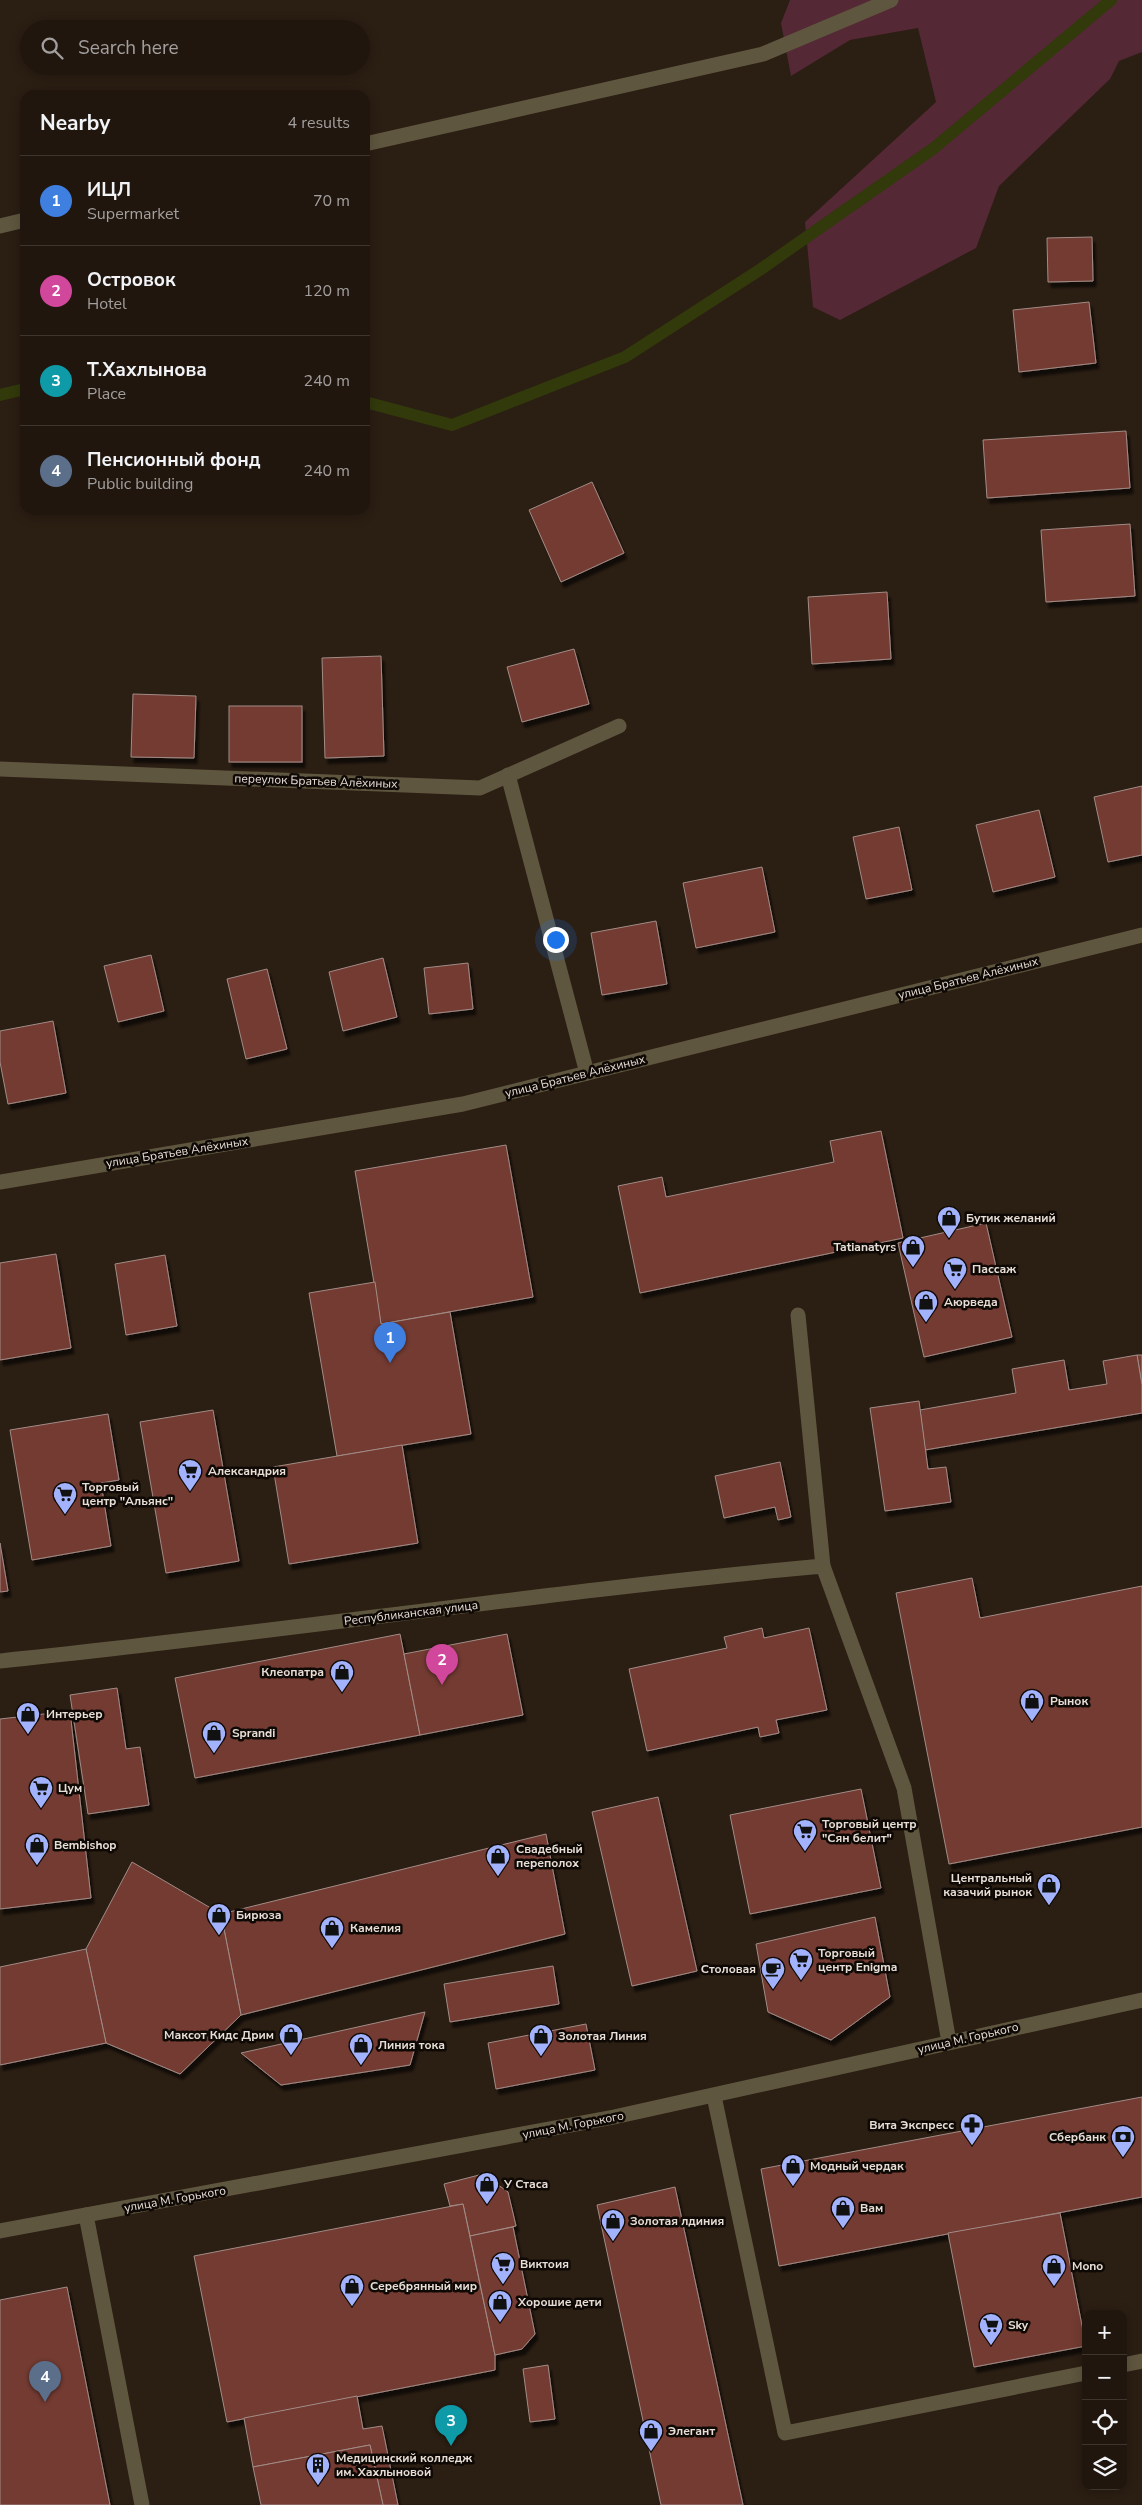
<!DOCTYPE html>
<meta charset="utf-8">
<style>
:root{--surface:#20160e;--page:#2d231c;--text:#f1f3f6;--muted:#a29f9e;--line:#3d352e;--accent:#a3b2fd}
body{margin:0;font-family:"Nunito Sans",sans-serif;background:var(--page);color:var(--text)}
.controls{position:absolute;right:15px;bottom:15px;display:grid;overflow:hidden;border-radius:10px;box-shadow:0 2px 12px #0003}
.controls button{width:45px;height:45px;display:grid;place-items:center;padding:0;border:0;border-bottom:1px solid var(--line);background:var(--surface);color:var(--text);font:25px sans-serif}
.you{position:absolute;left:555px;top:939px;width:18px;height:18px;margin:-12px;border:4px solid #fff;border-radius:50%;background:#1a73e8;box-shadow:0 0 0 8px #1a73e833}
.badge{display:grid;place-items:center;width:32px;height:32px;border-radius:50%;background:var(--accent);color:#fff;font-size:16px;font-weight:700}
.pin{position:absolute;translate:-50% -41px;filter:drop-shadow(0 1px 2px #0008)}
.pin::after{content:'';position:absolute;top:26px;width:18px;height:15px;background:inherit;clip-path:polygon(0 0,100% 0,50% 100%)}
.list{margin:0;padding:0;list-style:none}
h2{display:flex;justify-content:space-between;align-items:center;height:65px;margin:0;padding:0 20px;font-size:21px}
h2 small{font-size:16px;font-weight:400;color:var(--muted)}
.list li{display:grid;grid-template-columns:32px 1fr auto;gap:15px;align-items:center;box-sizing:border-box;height:90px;padding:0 20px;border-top:1px solid var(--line)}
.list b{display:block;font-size:19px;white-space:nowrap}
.list p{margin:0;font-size:16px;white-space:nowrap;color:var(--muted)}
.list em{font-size:16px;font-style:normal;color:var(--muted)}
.icon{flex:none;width:28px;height:28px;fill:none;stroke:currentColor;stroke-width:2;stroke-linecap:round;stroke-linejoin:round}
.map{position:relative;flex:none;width:1142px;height:2505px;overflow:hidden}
.search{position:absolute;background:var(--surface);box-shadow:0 2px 12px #0003;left:20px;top:20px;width:350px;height:55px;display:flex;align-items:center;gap:12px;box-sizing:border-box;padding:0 18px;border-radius:28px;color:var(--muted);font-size:19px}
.panel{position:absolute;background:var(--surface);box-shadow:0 2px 12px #0003;left:20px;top:90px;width:350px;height:425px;border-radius:15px}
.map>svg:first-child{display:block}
</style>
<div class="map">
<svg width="1142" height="2505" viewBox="0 0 1142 2505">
<defs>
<filter id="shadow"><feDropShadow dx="3" dy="5.5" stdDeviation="1" flood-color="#0009"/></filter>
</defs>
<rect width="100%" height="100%" fill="#2b1e13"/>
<!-- green -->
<path fill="#542835" d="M790 0H1142V52L1119 61 1110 79 999 186 976 248 840 320 813 307 805 222 936 102 918 28 850 40 791 76 781 23Z"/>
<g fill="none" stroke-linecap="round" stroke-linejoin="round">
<!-- stream -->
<g stroke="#32390b" stroke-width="12">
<path d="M0 395 25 389"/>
<path d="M365 402 452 425 625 357 761 269 934 148 1111 0"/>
</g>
</g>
<!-- building -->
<g fill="#733a30" stroke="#a28c87" filter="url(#shadow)">
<path d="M1092 237 1093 281 1048 282 1047 238Z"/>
<path d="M1089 302 1096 363 1019 372 1013 310Z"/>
<path d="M1126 431 1130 488 987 498 983 440Z"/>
<path d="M592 482 624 553 561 582 529 510Z"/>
<path d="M1130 524 1135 596 1046 602 1041 530Z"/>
<path d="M887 592 891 659 812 664 808 597Z"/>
<path d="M574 649 589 704 522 722 507 667Z"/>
<path d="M381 656 384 756 325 758 322 658Z"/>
<path d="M133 694 196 696 194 758 131 757Z"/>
<rect x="229" y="706" width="73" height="56"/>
<path d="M1142 786V855L1108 862 1094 797Z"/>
<path d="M1039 810 1055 877 993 892 976 825Z"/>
<path d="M899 827 912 890 866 899 853 837Z"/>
<path d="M762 867 775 932 696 948 683 883Z"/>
<path d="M656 921 667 984 602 995 591 933Z"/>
<path d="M151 955 164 1011 118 1022 104 966Z"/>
<path d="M383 958 397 1017 343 1031 329 972Z"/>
<path d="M468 963 473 1009 429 1014 424 968Z"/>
<path d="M267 969 287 1049 246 1059 227 979Z"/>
<path d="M53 1021 66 1093 8 1104 0 1062V1031Z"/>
<path d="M881 1131 903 1238 640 1293 618 1186 662 1177 666 1197 834 1162 830 1141Z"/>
<path d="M506 1145 533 1297 381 1324 355 1171Z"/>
<path d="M986 1223 1012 1337 924 1357 898 1243Z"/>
<path d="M56 1254 71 1348 0 1360V1263Z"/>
<path d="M165 1255 177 1326 126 1335 115 1264Z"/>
<path d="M375 1282 381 1324 450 1312 471 1434 337 1456 309 1293Z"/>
<path d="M1137 1355H1142V1385Z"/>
<path d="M1137 1355 1142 1385V1413L925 1450 920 1410 1016 1393 1012 1369 1064 1360 1069 1390 1107 1384 1103 1361Z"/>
<path d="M919 1401 928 1469 946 1467 951 1502 885 1511 870 1408Z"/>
<path d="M213 1410 239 1561 166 1573 140 1422Z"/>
<path d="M108 1414 119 1480 101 1483 111 1546 32 1560 10 1430Z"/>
<path d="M402 1445 418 1543 289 1564 273 1467Z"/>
<path d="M780 1462 791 1517 778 1520 775 1507 724 1518 715 1476Z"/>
<path d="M0 1543 8 1591 0 1592Z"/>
<path d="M972 1578 980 1618 1142 1586V1827L949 1864 896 1593Z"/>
<path d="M762 1628 764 1638 809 1628 827 1710 776 1720 779 1733 760 1737 758 1727 647 1751 629 1669 727 1648 724 1637Z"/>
<path d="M400 1634 420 1735 195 1778 175 1678Z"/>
<path d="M507 1634 523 1715 420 1735 404 1654Z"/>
<path d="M117 1688 126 1749 140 1747 149 1805 88 1814 70 1695Z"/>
<path d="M70 1711 91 1898 0 1909V1719Z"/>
<path d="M861 1789 881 1888 750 1914 730 1815Z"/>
<path d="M658 1797 697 1971 632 1986 592 1812Z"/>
<path d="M546 1834 565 1934 241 2015 221 1914Z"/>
<path d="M132 1862 221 1914 241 2015 180 2074 106 2043 86 1949Z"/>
<path d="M875 1917 890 1997 831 2040 768 2012 756 1944Z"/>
<path d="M86 1949 106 2043 0 2065V1967Z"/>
<path d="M553 1966 559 2004 450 2022 444 1984Z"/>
<path d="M425 2012 410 2065 281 2085 241 2053Z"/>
<path d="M586 2024 595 2070 496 2089 488 2043Z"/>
<path d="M1142 2097V2197L779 2266 761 2169Z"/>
<path d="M483 2174 508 2192 516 2226 470 2236 463 2204 450 2206 444 2184Z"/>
<path d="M675 2187 743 2505H661L597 2205Z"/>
<path d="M463 2204 495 2355V2370L227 2422 194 2256Z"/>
<path d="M1060 2213 1086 2346 974 2367 948 2233Z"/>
<path d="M513 2227 535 2334 522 2349 495 2355 470 2236Z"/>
<path d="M67 2287 110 2505H0V2300Z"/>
<path d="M548 2365 555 2419 530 2422 523 2369Z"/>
<path d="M357 2396 363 2429 382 2426 398 2505H383L370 2445 253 2467 244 2418Z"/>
<path d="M370 2445 383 2505H261L253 2467Z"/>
</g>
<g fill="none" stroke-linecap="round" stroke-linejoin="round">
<!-- lane -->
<g stroke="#5f563f" stroke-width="15">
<path d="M365 144 763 54 891 0"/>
<path d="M0 226 25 220"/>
<path d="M798 1315 823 1566"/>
<path d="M714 2096 785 2433 1086 2373"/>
<path d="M86 2215 142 2505"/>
<path d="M1123 2365 1142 2361"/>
</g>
<!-- street -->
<g stroke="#5f563f" stroke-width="15">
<path d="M0 769 480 788 619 726"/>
<path d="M508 775 587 1073"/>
<path d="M0 1182 463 1104 1142 935"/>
<path d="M0 1661C275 1633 548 1591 823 1566L904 1788 949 2042"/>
<path d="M0 2231 614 2117 1142 2000"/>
</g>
</g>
<!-- icons -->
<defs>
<g id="shop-pin" transform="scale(1.25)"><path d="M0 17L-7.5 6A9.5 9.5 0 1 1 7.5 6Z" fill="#a3b2fd" stroke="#0f0905"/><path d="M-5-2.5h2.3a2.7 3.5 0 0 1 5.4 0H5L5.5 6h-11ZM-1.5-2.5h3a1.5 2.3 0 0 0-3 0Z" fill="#111"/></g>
<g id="supermarket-pin" transform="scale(1.25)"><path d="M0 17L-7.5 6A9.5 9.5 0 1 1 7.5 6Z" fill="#a3b2fd" stroke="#0f0905"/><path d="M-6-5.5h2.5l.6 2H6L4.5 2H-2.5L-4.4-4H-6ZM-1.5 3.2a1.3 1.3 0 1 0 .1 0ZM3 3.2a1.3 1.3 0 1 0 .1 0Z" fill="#111"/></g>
<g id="cafe-pin" transform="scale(1.25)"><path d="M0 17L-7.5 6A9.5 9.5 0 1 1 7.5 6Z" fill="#a3b2fd" stroke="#0f0905"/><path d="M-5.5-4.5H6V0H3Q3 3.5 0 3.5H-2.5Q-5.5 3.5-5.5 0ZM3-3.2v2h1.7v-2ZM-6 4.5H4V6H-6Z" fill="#111"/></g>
<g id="pharmacy-pin" transform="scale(1.25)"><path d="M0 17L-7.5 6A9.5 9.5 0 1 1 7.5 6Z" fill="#a3b2fd" stroke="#0f0905"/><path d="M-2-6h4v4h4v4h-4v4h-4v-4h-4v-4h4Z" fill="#111"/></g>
<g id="bank-pin" transform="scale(1.25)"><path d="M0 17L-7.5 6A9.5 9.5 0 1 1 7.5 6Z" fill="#a3b2fd" stroke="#0f0905"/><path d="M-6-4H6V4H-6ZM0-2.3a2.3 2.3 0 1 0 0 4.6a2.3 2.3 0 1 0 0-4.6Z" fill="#111"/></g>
<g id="building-pin" transform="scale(1.25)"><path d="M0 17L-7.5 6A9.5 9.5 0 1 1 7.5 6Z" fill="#a3b2fd" stroke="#0f0905"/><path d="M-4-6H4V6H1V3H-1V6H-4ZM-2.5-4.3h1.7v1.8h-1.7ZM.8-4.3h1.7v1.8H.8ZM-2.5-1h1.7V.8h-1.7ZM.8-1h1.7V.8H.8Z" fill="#111"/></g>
</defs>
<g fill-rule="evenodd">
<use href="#shop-pin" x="949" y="1218"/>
<use href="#shop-pin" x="913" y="1247"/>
<use href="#supermarket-pin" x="955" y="1269"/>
<use href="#shop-pin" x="926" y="1302"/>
<use href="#supermarket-pin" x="190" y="1471"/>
<use href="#supermarket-pin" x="65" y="1494"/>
<use href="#shop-pin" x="342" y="1672"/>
<use href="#shop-pin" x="1032" y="1701"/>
<use href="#shop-pin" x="28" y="1714"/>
<use href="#shop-pin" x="214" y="1733"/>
<use href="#supermarket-pin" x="41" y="1788"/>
<use href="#supermarket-pin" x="805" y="1831"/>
<use href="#shop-pin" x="37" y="1845"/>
<use href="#shop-pin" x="498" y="1856"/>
<use href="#shop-pin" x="1049" y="1885"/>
<use href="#shop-pin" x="219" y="1915"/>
<use href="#shop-pin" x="332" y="1928"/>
<use href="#supermarket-pin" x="801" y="1960"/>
<use href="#cafe-pin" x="773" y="1969"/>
<use href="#shop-pin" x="291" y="2035"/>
<use href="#shop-pin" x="541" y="2036"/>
<use href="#shop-pin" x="361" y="2045"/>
<use href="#pharmacy-pin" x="972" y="2125"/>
<use href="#bank-pin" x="1123" y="2137"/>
<use href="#shop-pin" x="793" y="2166"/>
<use href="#shop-pin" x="487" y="2184"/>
<use href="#shop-pin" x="843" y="2208"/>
<use href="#shop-pin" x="613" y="2221"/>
<use href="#supermarket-pin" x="503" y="2264"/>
<use href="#shop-pin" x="1054" y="2266"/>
<use href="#shop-pin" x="352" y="2286"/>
<use href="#shop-pin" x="500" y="2302"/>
<use href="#supermarket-pin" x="991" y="2325"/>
<use href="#shop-pin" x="651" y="2431"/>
<use href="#building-pin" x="318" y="2465"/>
</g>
<g text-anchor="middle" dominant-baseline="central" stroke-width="5" stroke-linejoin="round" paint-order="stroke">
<!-- street labels -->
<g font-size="12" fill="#e7ded7" stroke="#0f0905">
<text transform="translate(316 781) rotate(2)">переулок Братьев Алёхиных</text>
<text transform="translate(968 978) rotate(-14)">улица Братьев Алёхиных</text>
<text transform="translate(575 1076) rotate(-14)">улица Братьев Алёхиных</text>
<text transform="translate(177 1152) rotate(-9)">улица Братьев Алёхиных</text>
<text transform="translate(411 1613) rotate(-7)">Республиканская улица</text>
<text transform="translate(968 2038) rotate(-13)">улица М. Горького</text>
<text transform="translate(573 2125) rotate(-11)">улица М. Горького</text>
<text transform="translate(175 2199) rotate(-10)">улица М. Горького</text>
</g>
<!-- poi labels -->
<g font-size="12" font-weight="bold" fill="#e7ded7" stroke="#0f0905" text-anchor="start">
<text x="966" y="1218">Бутик желаний</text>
<text x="896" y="1247" text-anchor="end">Tatianatyrs</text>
<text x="972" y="1269">Пассаж</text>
<text x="944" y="1302">Аюрведа</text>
<text x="208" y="1471">Александрия</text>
<text x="82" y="1487">Торговый<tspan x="82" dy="14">центр "Альянс"</tspan></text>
<text x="324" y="1672" text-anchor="end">Клеопатра</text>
<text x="1050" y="1701">Рынок</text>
<text x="46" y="1714">Интерьер</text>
<text x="232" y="1733">Sprandi</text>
<text x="58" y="1788">Цум</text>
<text x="822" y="1824">Торговый центр<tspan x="822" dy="14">"Сян белит"</tspan></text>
<text x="54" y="1845">Bembishop</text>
<text x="516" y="1849">Свадебный<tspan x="516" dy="14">переполох</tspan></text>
<text x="1032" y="1878" text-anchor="end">Центральный<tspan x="1032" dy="14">казачий рынок</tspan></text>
<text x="236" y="1915">Бирюза</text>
<text x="350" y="1928">Камелия</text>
<text x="818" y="1953">Торговый<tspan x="818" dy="14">центр Enigma</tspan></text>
<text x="756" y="1969" text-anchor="end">Столовая</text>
<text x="274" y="2035" text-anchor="end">Максот Кидс Дрим</text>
<text x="558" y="2036">Золотая Линия</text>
<text x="378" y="2045">Линия тока</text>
<text x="954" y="2125" text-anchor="end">Вита Экспресс</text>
<text x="1106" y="2137" text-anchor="end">Сбербанк</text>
<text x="810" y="2166">Модный чердак</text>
<text x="504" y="2184">У Стаса</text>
<text x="860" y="2208">Вам</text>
<text x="630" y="2221">Золотая лдиния</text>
<text x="520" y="2264">Виктоия</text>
<text x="1072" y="2266">Mono</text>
<text x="370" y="2286">Серебрянный мир</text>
<text x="518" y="2302">Хорошие дети</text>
<text x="1008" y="2325">Sky</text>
<text x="668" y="2431">Элегант</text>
<text x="336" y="2458">Медицинский колледж<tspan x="336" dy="14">им. Хахлыновой</tspan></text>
</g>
</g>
</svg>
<div class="controls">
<button>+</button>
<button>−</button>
<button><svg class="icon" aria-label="locate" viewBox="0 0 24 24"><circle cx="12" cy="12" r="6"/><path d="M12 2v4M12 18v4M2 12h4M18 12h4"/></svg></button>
<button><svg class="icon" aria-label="layers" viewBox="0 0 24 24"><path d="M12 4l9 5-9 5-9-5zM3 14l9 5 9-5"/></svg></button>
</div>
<div class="you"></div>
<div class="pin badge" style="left:390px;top:1363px;background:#3f7fe0">1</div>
<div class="pin badge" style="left:442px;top:1685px;background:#d1479c">2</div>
<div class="pin badge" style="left:451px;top:2446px;background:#0f9aa8">3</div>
<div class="pin badge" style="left:45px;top:2402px;background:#5c6f8a">4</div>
<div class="search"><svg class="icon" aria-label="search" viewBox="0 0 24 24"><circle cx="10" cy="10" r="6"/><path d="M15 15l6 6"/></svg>Search here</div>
<section class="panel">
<h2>Nearby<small>4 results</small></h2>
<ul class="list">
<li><span class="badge" style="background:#3f7fe0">1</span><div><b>ИЦЛ</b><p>Supermarket</p></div><em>70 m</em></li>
<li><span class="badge" style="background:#d1479c">2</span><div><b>Островок</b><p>Hotel</p></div><em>120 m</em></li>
<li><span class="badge" style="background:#0f9aa8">3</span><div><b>Т.Хахлынова</b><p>Place</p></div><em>240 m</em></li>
<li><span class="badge" style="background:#5c6f8a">4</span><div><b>Пенсионный фонд</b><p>Public building</p></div><em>240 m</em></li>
</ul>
</section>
</div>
